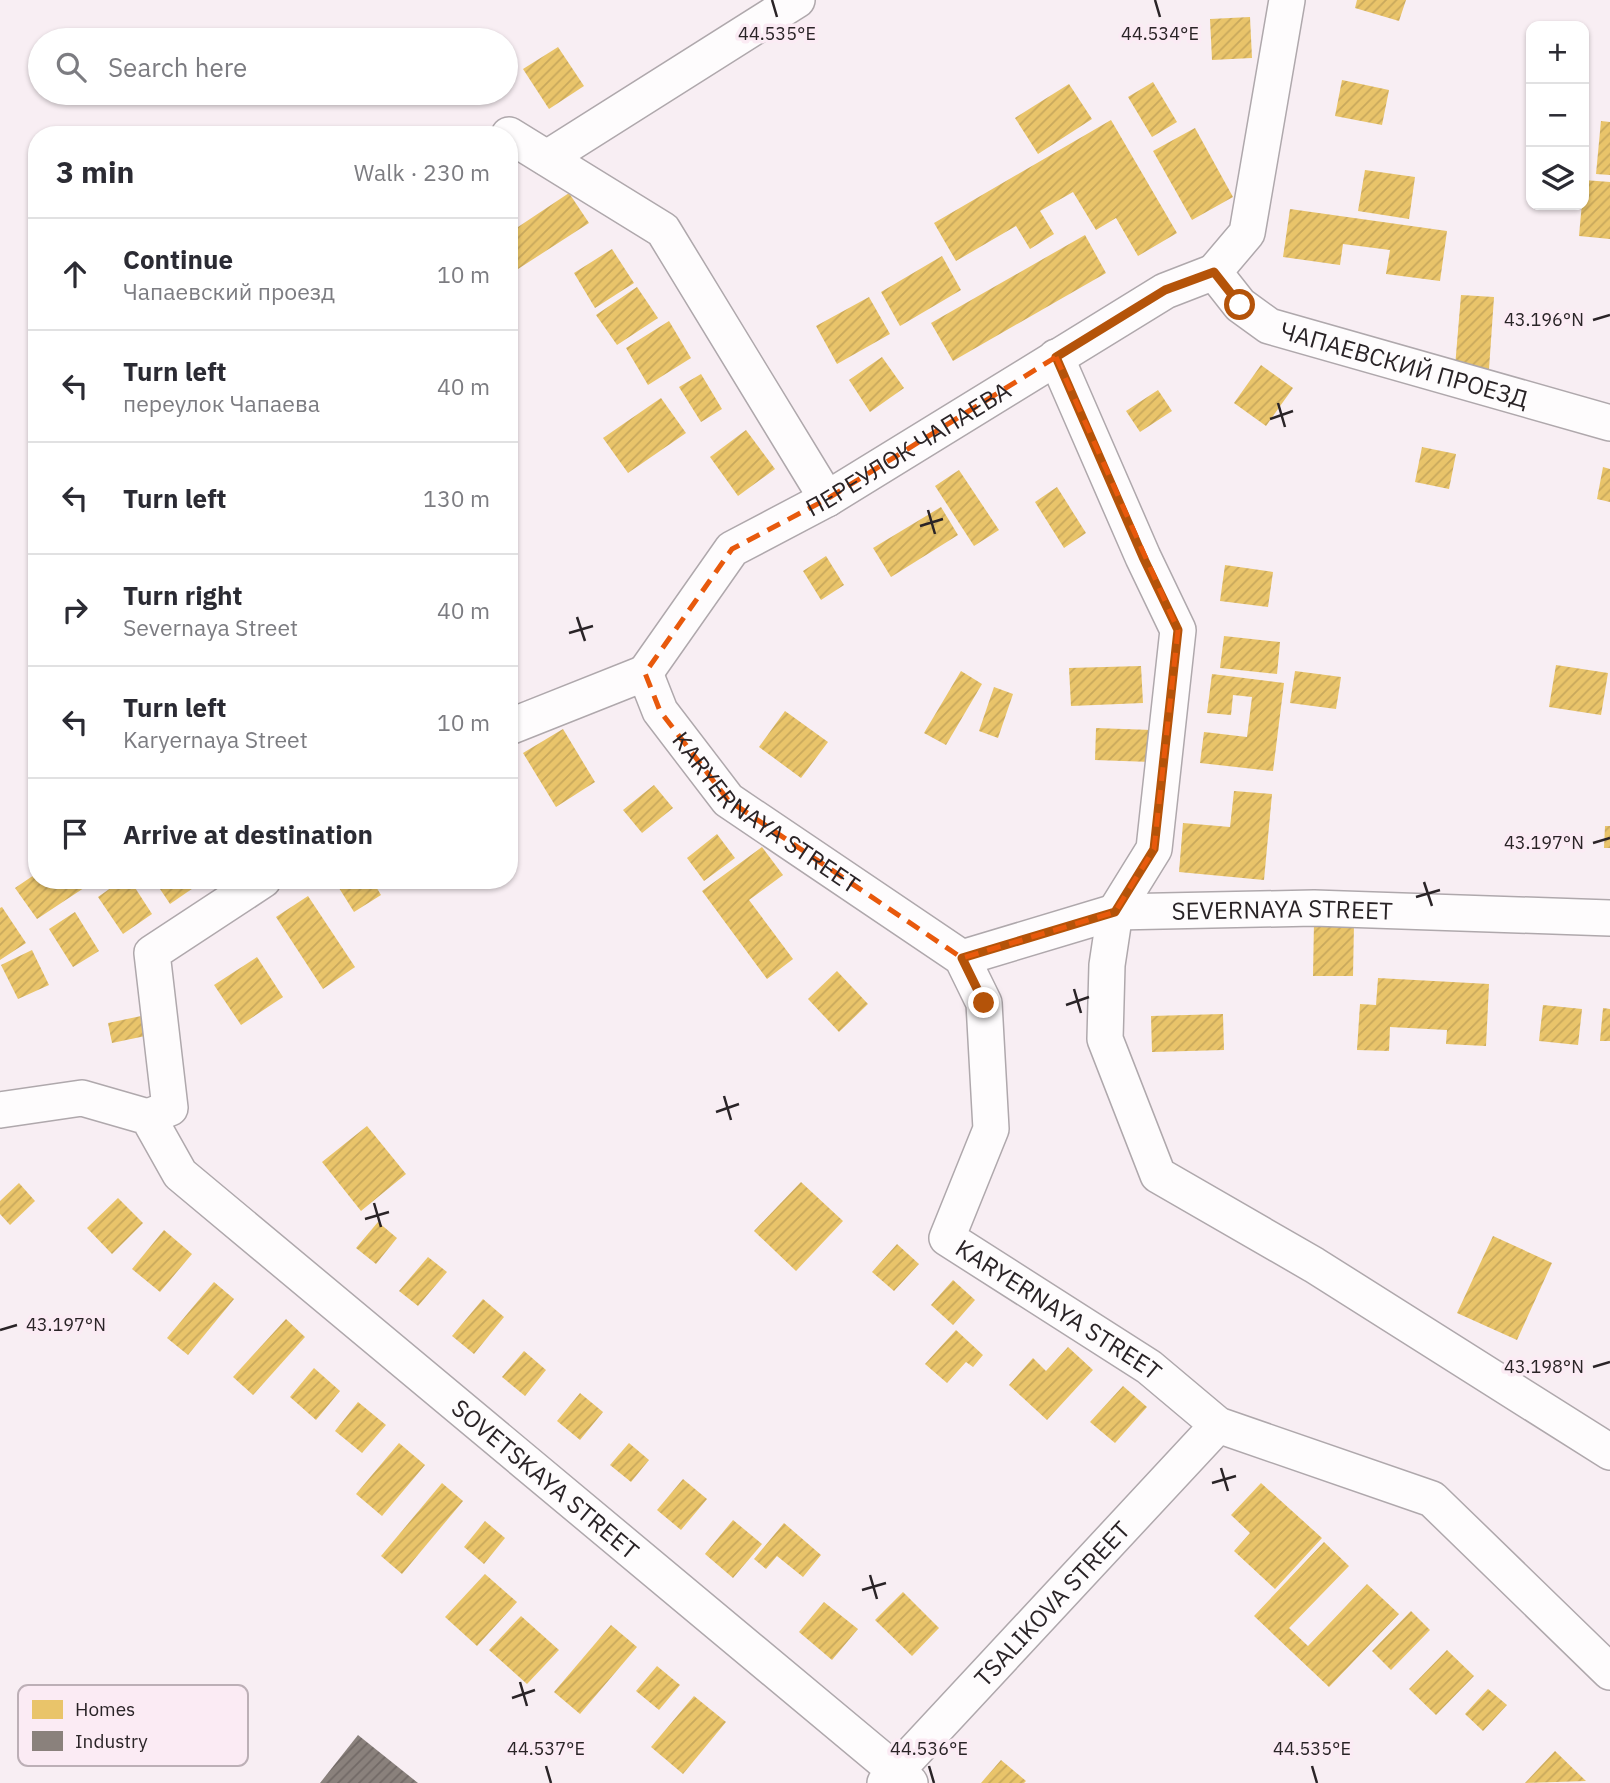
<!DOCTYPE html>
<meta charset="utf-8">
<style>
:root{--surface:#fff;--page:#f2f2f3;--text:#2b2b33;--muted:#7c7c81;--line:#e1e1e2}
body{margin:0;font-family:"IBM Plex Sans",sans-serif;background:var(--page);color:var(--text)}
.controls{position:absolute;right:21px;top:21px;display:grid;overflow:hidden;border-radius:14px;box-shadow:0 2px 5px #0004}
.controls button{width:63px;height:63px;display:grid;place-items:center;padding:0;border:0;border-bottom:2px solid var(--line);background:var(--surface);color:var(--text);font:35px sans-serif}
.stop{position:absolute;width:21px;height:21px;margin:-16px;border:5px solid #b45309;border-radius:50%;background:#fff}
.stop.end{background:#b45309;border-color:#fff;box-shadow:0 2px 7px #0008}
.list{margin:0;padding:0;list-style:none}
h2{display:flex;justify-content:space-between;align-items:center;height:91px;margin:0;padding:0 28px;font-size:30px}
h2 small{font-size:23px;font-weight:400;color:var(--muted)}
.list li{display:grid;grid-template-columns:46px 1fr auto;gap:21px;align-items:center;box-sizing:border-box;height:112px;padding:0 28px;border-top:2px solid var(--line)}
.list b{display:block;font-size:26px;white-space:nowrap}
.list p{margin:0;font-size:23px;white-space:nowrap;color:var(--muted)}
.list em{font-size:23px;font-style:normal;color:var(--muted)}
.icon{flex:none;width:38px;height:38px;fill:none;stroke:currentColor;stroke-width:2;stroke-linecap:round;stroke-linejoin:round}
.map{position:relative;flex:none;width:1610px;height:1783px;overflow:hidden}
.search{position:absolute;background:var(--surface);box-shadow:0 2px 5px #0004;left:28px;top:28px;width:490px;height:77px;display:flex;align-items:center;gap:18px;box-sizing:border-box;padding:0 24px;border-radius:38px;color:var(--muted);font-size:26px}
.panel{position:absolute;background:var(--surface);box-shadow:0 2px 5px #0004;left:28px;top:126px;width:490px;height:763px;border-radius:28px}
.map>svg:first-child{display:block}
</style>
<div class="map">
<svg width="1610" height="1783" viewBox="0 0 1610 1783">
<defs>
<pattern id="homes-hatch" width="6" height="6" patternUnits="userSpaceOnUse" patternTransform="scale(1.75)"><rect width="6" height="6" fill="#e9c46a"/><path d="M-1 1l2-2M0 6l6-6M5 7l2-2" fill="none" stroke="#c8a85c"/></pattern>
<pattern id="industry-hatch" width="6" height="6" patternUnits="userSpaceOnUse" patternTransform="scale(1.75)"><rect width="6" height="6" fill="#8a817c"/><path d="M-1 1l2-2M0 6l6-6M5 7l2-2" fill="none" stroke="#716966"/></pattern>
</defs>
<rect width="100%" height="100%" fill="#f8eef3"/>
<!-- homes -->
<g fill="url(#homes-hatch)">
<path d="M1357 0H1406L1399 21 1355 8Z"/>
<path d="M1250 17 1252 58 1212 60 1210 19Z"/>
<path d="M558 47 584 86 549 109 523 69Z"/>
<path d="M1342 80 1389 90 1382 125 1335 116Z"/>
<path d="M1153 82 1177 122 1152 137 1128 97Z"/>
<path d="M1069 84 1092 119 1038 154 1015 118Z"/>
<path d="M1111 120 1177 233 1138 256 1116 218 1096 230 1073 192 1040 211 1054 234 1030 249 1016 226 956 261 934 223Z"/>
<path d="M1601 121 1610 122V175L1596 174Z"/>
<path d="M1195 128 1233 197 1192 220 1153 151Z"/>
<path d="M1365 170 1415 177 1409 219 1358 211Z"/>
<path d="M1584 180 1610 182V239L1579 236Z"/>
<path d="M569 193 589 223 518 269 509 255V233Z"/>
<path d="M1290 209 1447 231 1440 281 1386 274 1390 250 1343 244 1340 265 1283 257Z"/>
<path d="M1085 235 1106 273 953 361 931 323Z"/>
<path d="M612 249 634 283 595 308 574 273Z"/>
<path d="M942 256 961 290 900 326 881 292Z"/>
<path d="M637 287 658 318 617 345 596 315Z"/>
<path d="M1461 295 1494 297 1489 369 1455 367Z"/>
<path d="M869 297 890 334 837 364 816 326Z"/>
<path d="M669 321 691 358 648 385 626 348Z"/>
<path d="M882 357 904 388 870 412 849 380Z"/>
<path d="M1261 365 1293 388 1266 426 1234 403Z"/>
<path d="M701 374 722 409 701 422 679 387Z"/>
<path d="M1158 390 1172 411 1140 432 1126 411Z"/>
<path d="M661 398 686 433 628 473 603 438Z"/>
<path d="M746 430 775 469 738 496 710 457Z"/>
<path d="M1422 447 1456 454 1449 489 1415 482Z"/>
<path d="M1603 467 1610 469V502L1597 499Z"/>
<path d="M959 470 999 530 974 546 935 486Z"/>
<path d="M1057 487 1086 533 1064 548 1035 502Z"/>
<path d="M941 507 958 535 891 577 873 548Z"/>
<path d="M826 556 844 585 821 600 803 571Z"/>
<path d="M1225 565 1273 572 1268 607 1220 601Z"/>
<path d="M1224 636 1280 642 1277 674 1220 668Z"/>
<path d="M1556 665 1608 673 1601 715 1549 707Z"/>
<path d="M1141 666 1143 703 1071 706 1069 668Z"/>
<path d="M961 671 982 684 946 745 924 733Z"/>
<path d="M1295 671 1341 677 1336 709 1290 703Z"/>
<path d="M1212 674 1284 683 1273 771 1200 763 1204 732 1247 737 1252 697 1233 695 1231 715 1207 713Z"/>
<path d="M994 687 1013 694 998 738 979 731Z"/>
<path d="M785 711 828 742 801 778 759 747Z"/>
<path d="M1096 728 1152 730 1151 762 1095 760Z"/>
<path d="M563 729 595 782 556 807 523 753Z"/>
<path d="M654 785 673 808 642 833 623 810Z"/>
<path d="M1234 791 1272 794 1264 880 1179 872 1183 823 1230 827Z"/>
<path d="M1605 826H1610V848H1604Z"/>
<path d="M717 834 735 858 704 881 687 858Z"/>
<path d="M762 847 783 875 749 900 793 959 767 979 702 891Z"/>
<path d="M37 873V880H96L37 919 15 888Z"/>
<path d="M122 880H130L152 914 123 934 98 897Z"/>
<path d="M154 880H196L199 884 170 904Z"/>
<path d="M334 880H372L381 895 354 912Z"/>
<path d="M308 896 355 967 323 989 276 917Z"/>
<path d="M2 907 26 943 0 960V908Z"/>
<path d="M75 912 99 951 73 967 49 929Z"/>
<path d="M1314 922 1354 923 1353 976H1313Z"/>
<path d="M32 950 49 985 18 999 1 965Z"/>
<path d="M257 957 283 997 241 1025 214 985Z"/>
<path d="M837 971 868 1004 839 1032 808 999Z"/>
<path d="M1378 978 1489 984 1486 1046 1446 1044 1447 1030 1390 1027 1389 1051 1357 1050 1360 1004 1376 1005Z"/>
<path d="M1543 1005 1582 1009 1578 1045 1539 1041Z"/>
<path d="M1603 1008 1610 1009V1041H1600Z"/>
<path d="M1223 1014 1224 1050 1152 1052 1151 1016Z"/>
<path d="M146 1015 150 1035 112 1043 108 1023Z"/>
<path d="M367 1126 406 1174 361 1211 322 1162Z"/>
<path d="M801 1182 843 1221 796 1271 754 1231Z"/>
<path d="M19 1183 35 1201 10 1225 0 1214V1201Z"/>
<path d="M118 1198 143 1223 112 1254 87 1228Z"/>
<path d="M378 1222 397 1238 376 1264 356 1248Z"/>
<path d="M164 1230 192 1254 160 1292 132 1269Z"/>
<path d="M1493 1236 1552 1263 1517 1340 1457 1313Z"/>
<path d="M897 1244 919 1264 894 1291 872 1272Z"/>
<path d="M428 1257 447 1272 418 1306 399 1291Z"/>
<path d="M953 1280 975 1300 953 1325 931 1305Z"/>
<path d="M214 1282 234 1299 188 1355 167 1338Z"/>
<path d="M483 1299 504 1317 474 1354 452 1336Z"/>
<path d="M286 1319 305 1337 253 1395 233 1377Z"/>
<path d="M956 1330 983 1355 973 1367 966 1362 947 1383 925 1364Z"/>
<path d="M1068 1347 1093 1370 1047 1420 1009 1385 1033 1358 1046 1371Z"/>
<path d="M524 1351 546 1370 525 1396 502 1377Z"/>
<path d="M314 1368 340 1391 316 1420 290 1397Z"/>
<path d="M1123 1386 1147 1407 1115 1443 1090 1422Z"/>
<path d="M580 1393 603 1412 580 1440 557 1421Z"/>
<path d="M358 1402 386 1425 362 1453 335 1431Z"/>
<path d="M399 1443 425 1465 382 1516 356 1494Z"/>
<path d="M629 1443 649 1460 631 1482 610 1465Z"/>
<path d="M683 1479 707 1499 681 1530 657 1510Z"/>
<path d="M442 1483 463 1501 402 1574 381 1556Z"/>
<path d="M1261 1483 1322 1538 1275 1589 1234 1551 1250 1533 1231 1515Z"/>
<path d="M733 1520 762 1544 733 1578 705 1554Z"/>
<path d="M485 1521 505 1538 484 1564 464 1547Z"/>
<path d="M784 1523 821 1555 803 1577 777 1556 766 1569 754 1559Z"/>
<path d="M1324 1542 1349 1566 1289 1628 1308 1646 1367 1584 1399 1614 1329 1687 1254 1616Z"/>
<path d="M485 1574 517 1602 477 1646 445 1617Z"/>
<path d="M903 1592 939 1628 912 1656 875 1620Z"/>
<path d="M824 1602 858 1629 832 1660 799 1632Z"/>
<path d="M1411 1611 1430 1630 1391 1670 1372 1651Z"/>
<path d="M521 1616 559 1650 527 1684 489 1650Z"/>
<path d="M611 1625 637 1647 580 1714 554 1692Z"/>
<path d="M1447 1650 1474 1676 1436 1715 1409 1689Z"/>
<path d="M657 1666 680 1685 659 1710 636 1691Z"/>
<path d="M1488 1689 1507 1705 1483 1731 1465 1714Z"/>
<path d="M694 1696 726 1722 683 1774 651 1747Z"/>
<path d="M1555 1751 1586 1781 1525 1783Z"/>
<path d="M1001 1760 1026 1781 1024 1783H981Z"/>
</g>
<!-- industry -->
<path fill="url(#industry-hatch)" d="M358 1735 418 1783H320Z"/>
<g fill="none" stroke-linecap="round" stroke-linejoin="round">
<!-- minor casing -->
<g stroke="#afa8ac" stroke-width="38">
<g id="minor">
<path id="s1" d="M1287 0 1247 233 1214 272 1240 305 1269 326 1610 423"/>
<path d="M509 135 663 230 827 499"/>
<path d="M547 158 797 0"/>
<path d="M1056 357 1143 557 1178 630 1154 849 1115 912 1107 965 1105 1039 1158 1175 1314 1265 1610 1452"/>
<path id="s2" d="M645 673 732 549 827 499 1165 291 1214 272"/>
<path id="s3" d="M509 727 645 673 660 711 728 800 962 958 984 1003 991 1129 947 1238 1149 1367 1218 1425 1432 1499 1610 1672"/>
<path id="s4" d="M962 958 1115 912 1314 908 1610 918"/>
<path id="s5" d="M0 1110 82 1098 148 1117 180 1174 910 1783"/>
<path d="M148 1117 170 1108 152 953 263 880"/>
<path id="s6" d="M885 1783 1218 1425"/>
</g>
</g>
<!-- minor -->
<use href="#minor" stroke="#fefcfd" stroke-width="35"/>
</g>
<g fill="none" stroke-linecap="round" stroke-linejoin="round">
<!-- route -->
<path stroke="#b45309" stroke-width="9" d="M984 1003 962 958 1115 912 1154 849 1178 630 1143 557 1056 357 1165 290 1214 272 1240 305"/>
</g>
<!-- marked area -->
<path fill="none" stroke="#e8590c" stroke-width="5" stroke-dasharray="14 9" stroke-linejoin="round" d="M1056 357 1178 630 1154 849 1115 912 962 958 728 800 660 711 645 673 732 549 827 499Z"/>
<!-- ticks -->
<path fill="none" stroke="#2a2427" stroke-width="2.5" d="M772 0 777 17M1155 0 1160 17M1593 320 1610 315M1278 403 1285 427M1270 419 1293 411M928 510 935 534M920 526 943 519M577 617 585 641M569 633 593 626M1593 843 1610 838M1424 882 1432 906M1416 897 1440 890M1074 989 1081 1013M1066 1005 1089 997M724 1096 731 1120M716 1112 739 1104M374 1203 381 1227M365 1219 389 1212M0 1330 17 1325M1593 1367 1610 1362M1221 1468 1228 1491M1212 1483 1236 1476M870 1575 877 1599M862 1590 886 1583M520 1682 527 1706M512 1698 535 1690M546 1766 551 1783M929 1766 934 1783M1312 1766 1317 1783"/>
<g text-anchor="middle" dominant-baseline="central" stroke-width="7" stroke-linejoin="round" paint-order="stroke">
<!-- street labels -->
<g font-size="24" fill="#2a2427" stroke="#fbebf4">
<text stroke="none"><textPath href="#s1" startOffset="506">ЧАПАЕВСКИЙ ПРОЕЗД</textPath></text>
<text stroke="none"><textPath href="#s2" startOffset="354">ПЕРЕУЛОК ЧАПАЕВА</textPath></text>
<text stroke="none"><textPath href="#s3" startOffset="336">KARYERNAYA STREET</textPath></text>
<text stroke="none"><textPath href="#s4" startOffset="327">SEVERNAYA STREET</textPath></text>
<text stroke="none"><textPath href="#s3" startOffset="1008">KARYERNAYA STREET</textPath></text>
<text stroke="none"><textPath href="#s5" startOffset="693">SOVETSKAYA STREET</textPath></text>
<text stroke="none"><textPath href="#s6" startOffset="245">TSALIKOVA STREET</textPath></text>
</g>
</g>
<!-- legend -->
<rect x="18" y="1685" width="230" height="81" rx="10" fill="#fbebf4" stroke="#bcafb6" stroke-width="2"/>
<rect x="32" y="1700" width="31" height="19" fill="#e9c46a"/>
<rect x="32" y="1731" width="31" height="20" fill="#8a817c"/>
<g font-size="19" fill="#2a2427">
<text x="75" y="1716">Homes</text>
<text x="75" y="1748">Industry</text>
</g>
<g font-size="18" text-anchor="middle" fill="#2a2427" stroke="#fbebf4" stroke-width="7" stroke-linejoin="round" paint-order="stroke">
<text x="777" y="40">44.535°E</text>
<text x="1160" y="40">44.534°E</text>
<text x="1544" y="326">43.196°N</text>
<text x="1544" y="849">43.197°N</text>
<text x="66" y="1331">43.197°N</text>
<text x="1544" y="1373">43.198°N</text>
<text x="546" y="1755">44.537°E</text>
<text x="929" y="1755">44.536°E</text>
<text x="1312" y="1755">44.535°E</text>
</g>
</svg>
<div class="controls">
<button>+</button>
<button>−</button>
<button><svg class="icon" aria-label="layers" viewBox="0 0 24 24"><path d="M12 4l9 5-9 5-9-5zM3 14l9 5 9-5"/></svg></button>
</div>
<div class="stop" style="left:1240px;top:305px"></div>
<div class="stop end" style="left:984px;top:1003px"></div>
<div class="search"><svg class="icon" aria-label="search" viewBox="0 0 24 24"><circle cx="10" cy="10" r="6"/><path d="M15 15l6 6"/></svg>Search here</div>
<section class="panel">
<h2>3 min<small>Walk · 230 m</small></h2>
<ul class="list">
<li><svg class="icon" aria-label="ahead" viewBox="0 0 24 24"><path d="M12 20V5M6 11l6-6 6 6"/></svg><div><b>Continue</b><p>Чапаевский проезд</p></div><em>10 m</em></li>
<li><svg class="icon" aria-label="left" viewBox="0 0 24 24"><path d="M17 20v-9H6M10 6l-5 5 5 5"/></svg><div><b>Turn left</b><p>переулок Чапаева</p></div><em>40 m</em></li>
<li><svg class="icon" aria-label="left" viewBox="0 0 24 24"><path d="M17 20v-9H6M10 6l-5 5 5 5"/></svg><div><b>Turn left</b></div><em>130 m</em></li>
<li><svg class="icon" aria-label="right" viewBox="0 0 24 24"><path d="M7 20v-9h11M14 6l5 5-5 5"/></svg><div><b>Turn right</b><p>Severnaya Street</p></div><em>40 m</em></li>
<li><svg class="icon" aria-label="left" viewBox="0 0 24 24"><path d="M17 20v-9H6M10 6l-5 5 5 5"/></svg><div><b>Turn left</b><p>Karyernaya Street</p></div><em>10 m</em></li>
<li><svg class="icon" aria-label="arrive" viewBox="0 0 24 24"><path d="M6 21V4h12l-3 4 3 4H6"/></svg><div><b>Arrive at destination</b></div></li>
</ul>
</section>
</div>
